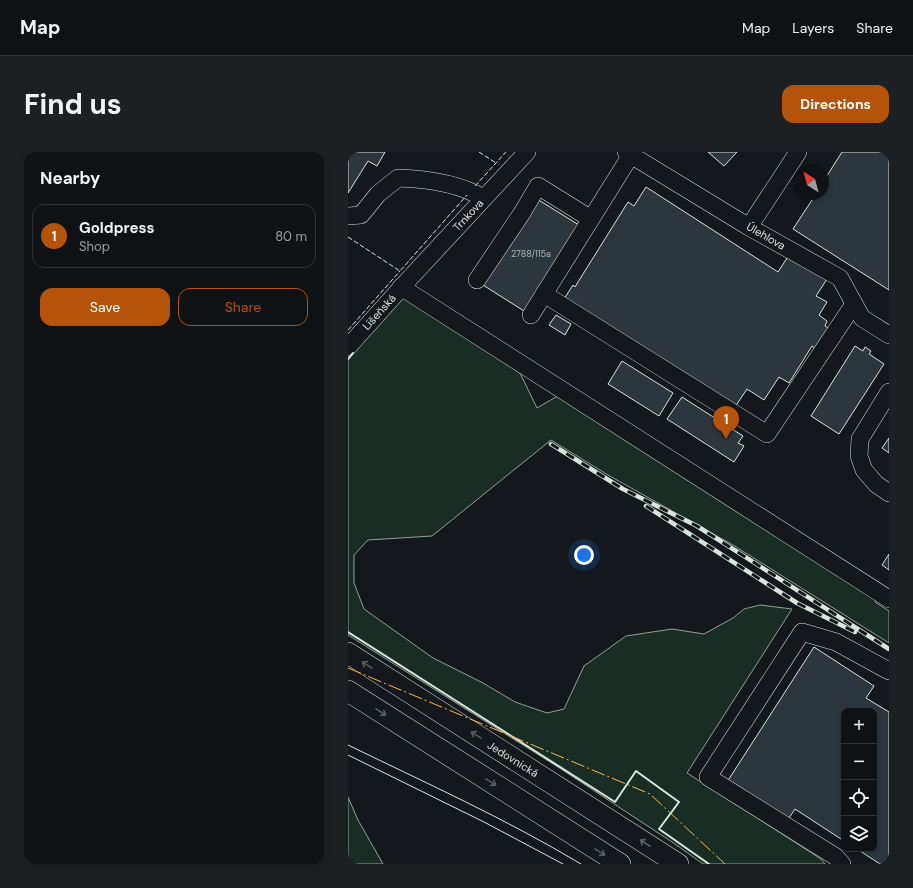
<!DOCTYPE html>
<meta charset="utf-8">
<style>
:root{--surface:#0f1215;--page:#1d2022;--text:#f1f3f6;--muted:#9b9ea0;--line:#2f3234;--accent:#b45309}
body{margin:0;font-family:"DM Sans",sans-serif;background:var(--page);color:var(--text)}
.controls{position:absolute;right:12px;bottom:12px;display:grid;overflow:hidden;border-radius:8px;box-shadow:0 2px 6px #0003}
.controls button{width:36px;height:36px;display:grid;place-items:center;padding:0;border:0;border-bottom:1px solid var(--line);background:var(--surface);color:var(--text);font:20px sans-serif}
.compass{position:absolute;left:445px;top:12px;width:36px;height:36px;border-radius:50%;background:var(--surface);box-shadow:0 2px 6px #0003;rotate:324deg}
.you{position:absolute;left:236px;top:403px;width:14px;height:14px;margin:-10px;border:3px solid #fff;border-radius:50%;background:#1a73e8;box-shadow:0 0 0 6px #1a73e833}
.badge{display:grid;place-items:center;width:26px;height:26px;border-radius:50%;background:var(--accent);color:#fff;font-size:13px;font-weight:700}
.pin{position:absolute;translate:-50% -33px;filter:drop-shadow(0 1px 2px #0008)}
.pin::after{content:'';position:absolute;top:21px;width:14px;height:12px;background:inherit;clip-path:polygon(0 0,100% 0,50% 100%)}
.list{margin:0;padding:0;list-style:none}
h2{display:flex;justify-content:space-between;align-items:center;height:52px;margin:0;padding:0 16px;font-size:17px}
h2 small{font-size:13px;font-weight:400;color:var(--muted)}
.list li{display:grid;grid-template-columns:26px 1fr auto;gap:12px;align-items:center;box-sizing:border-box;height:64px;margin:0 8px 8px;padding:0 8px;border:1px solid var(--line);border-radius:12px}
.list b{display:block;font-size:15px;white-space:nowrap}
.list p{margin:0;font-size:13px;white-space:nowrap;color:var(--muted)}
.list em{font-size:13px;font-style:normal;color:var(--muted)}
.actions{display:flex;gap:8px;padding:12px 16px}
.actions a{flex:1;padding:9px 0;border:1px solid var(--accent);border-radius:12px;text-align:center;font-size:14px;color:var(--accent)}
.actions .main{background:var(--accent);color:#fff}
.icon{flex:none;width:22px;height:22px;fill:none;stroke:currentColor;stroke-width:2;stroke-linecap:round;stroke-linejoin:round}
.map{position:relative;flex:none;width:541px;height:712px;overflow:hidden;border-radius:12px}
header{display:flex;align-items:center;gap:24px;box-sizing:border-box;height:56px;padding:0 20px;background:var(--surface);border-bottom:1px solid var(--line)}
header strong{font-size:19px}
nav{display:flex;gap:22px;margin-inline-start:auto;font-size:14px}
.intro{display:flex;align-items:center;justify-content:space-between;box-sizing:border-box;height:96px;padding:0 24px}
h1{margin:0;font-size:28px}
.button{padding:10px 18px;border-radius:12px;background:var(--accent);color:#fff;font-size:14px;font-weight:700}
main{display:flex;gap:24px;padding:0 24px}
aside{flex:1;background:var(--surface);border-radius:12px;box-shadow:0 2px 6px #0003}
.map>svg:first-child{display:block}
</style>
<header>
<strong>Map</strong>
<nav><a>Map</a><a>Layers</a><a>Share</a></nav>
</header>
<div class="intro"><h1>Find us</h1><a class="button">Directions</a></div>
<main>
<aside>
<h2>Nearby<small></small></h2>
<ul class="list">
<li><span class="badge">1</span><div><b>Goldpress</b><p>Shop</p></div><em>80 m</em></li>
</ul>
<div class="actions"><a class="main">Save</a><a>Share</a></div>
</aside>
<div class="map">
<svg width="541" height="712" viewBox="0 0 541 712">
<rect width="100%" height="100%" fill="#14181c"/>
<!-- green -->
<g fill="#1a2d24" stroke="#939e99">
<path d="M57 143 172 221 189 256 213 242 529 443 527 450 541 459V491L385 393 260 323 203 288 84 384 20 388 6 403V431L16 457 85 506 135 531 167 550 199 561 216 557 236 514 278 484 324 477 356 482 385 466 396 457 412 453 444 457 339 621 473 707 477 712H355L327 692 213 617 0 483V207Z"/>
<path d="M0 645 10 668 35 712H0Z"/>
</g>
<!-- building -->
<g fill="#2c363c" stroke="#d8e6dc">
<path d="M0 0H37L29 14 20 9 0 41Z"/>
<path d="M360 0H389L376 14Z"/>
<path d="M494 0H541V138L445 77 468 42H475V30Z"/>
<path d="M298 35 430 120 441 103 479 127 468 144 479 150 471 163 479 169 477 174 483 178 471 199 464 194 441 231 431 225 416 248 399 237 387 255 216 147 225 133 227 135 230 130 280 50 286 54Z"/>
<path d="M189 47 231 73 176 159 135 133Z"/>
<path d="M208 163 223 172 217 183 201 173Z"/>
<path d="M507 194 515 199 517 195 523 199 521 202 536 212 491 282 463 264Z"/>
<path d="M274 209 325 241 311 264 260 232Z"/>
<path d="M334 245 395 284 390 291 396 294 386 310 319 267Z"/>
<path d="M541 286V301L534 296Z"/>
<path d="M541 402V418L534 413Z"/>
<path d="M466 495 526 534 518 546 541 560V712H532L509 697H526V559H496V689L447 657 439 669 379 630Z"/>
</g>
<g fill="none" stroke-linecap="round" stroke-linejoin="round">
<!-- minor casing -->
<g stroke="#d8e6dc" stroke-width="18">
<g id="minor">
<path d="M278 0 401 75 492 126 514 166 541 183"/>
<path d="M0 64 13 63 30 42 50 26C79 27 111 31 135 46"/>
<path d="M401 75 450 0"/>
<path d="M129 128 174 61 190 34 243 67"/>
<path d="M53 135 541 447"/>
<path d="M196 142 419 282 506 152"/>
<path d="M183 163 283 3"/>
<path d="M0 195 62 126 179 0"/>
<path d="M541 240 512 287 511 304 516 318 528 332 541 341"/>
<path d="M494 712 488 705 360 625 454 480 488 490 541 519"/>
</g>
</g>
<!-- major casing -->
<g stroke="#d8e6dc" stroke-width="22">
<g id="major">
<path d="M0 501 330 712"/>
<path d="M0 539 272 712"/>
</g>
</g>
<!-- minor -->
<use href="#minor" stroke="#14181c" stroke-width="17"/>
<!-- major -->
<use href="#major" stroke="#14181c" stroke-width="21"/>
<!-- tram -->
<g stroke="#d8e6dc" stroke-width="1">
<path d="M0 593C78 631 158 667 233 712"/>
<path d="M0 603 136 670 215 712"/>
</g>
<!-- rail casing -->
<g stroke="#d8e6dc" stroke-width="4.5">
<g id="rail">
<path d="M203 292 275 337 349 374 541 497"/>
<path d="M298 354 449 451 507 480"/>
</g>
</g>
<!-- rail -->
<use href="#rail" stroke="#14181c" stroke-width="3" stroke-dasharray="9" stroke-linecap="butt"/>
<!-- fence -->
<g stroke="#d8e6dc" stroke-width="1" stroke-dasharray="5 2" stroke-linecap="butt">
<path d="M131 0 148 11"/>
<path d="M127 34 158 0"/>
<path d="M0 85 52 119 119 43"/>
<path d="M0 178 52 119"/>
</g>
<!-- wall -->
<g stroke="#d8e6dc" stroke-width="2">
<path d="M0 207 5 201"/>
<path d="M0 480 267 650 288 619 331 650 311 677 361 712"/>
</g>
<!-- power -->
<path stroke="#ffb74d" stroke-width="1" stroke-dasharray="14 3 2 3" stroke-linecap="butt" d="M0 516 302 642 377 712"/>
</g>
<!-- one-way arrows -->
<defs><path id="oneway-shaft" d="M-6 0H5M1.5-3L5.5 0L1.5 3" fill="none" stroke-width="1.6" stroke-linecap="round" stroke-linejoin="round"/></defs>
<g stroke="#59605f">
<use href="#oneway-shaft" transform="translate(19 513) rotate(-148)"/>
<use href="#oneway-shaft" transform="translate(33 560) rotate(32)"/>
<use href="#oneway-shaft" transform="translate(128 583) rotate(-148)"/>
<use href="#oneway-shaft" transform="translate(143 630) rotate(32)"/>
<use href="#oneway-shaft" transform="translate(297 691) rotate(-147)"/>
<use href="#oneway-shaft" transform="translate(252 700) rotate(32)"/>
</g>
<g text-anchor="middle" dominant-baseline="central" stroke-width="3" stroke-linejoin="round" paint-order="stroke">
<!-- number labels -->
<g font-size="9" fill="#adbab4">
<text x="183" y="102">2788/115a</text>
</g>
<!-- street labels -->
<g font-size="11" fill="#d8e6dc" stroke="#14181c">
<text transform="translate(120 63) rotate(-47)">Trnkova</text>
<text transform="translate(418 84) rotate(30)">Úlehlova</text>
<text transform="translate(31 160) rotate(-48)">Líšeňská</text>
<text transform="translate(165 607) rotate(32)">Jedovnická</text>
</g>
</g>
</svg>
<div class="controls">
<button>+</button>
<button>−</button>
<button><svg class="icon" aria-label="locate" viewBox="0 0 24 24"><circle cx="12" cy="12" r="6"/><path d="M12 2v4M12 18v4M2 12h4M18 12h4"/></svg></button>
<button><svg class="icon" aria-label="layers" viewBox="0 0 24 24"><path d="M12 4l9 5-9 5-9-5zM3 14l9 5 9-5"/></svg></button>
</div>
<svg class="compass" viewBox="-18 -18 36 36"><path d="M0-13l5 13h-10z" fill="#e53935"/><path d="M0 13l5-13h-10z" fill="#9b9ea0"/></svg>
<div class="you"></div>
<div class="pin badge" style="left:378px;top:287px">1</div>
</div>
</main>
